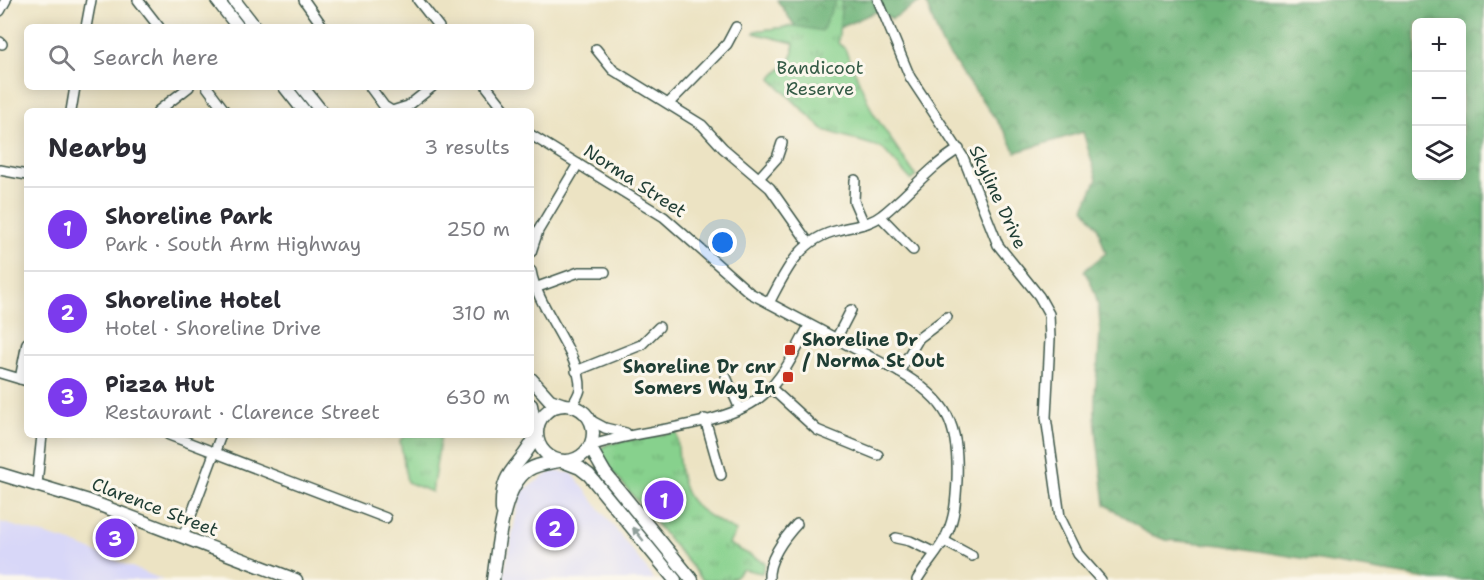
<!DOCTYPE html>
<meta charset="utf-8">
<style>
:root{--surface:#fff;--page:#f7f7f7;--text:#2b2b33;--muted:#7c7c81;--line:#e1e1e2;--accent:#7c3aed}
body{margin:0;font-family:"Shantell Sans",sans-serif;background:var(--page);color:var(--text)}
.controls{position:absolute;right:18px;top:18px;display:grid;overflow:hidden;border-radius:9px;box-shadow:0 3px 15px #0003}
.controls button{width:54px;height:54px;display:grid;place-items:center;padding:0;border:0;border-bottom:2px solid var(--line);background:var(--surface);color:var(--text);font:30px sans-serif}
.you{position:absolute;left:723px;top:243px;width:21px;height:21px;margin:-15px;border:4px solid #fff;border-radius:50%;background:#1a73e8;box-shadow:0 0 0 9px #1a73e833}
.badge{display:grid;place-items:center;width:39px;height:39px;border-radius:50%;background:var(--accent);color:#fff;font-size:20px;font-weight:700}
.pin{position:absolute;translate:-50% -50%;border:3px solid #fff;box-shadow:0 2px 6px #0006}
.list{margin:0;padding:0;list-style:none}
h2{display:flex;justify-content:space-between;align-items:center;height:78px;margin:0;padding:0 24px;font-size:26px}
h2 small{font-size:20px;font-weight:400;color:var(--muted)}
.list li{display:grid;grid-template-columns:39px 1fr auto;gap:18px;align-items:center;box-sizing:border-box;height:84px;padding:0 24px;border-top:2px solid var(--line)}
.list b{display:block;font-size:22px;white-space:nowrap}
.list p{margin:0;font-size:20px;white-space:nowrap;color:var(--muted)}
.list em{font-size:20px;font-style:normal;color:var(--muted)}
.icon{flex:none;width:33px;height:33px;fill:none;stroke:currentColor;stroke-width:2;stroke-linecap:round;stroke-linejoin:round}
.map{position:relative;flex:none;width:1484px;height:580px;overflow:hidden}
.search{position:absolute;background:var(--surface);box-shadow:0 3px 15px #0003;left:24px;top:24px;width:510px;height:66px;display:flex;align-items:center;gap:15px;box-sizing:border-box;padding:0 21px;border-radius:9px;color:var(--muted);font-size:22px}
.panel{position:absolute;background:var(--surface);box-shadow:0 3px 15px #0003;left:24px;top:108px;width:510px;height:330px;border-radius:9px}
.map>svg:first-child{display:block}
</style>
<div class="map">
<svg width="1484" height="580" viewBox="0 0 1484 580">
<defs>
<pattern id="forest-crowns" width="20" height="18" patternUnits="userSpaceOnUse" patternTransform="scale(1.5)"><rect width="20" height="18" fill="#6db378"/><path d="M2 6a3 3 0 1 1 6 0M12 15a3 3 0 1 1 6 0" fill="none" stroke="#599363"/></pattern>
<pattern id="park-tufts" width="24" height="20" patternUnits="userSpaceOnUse" patternTransform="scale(1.5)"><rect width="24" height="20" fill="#87d18d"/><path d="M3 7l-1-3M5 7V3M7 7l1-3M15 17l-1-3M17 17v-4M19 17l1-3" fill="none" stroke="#6eab74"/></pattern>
</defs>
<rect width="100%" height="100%" fill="#fbf7ec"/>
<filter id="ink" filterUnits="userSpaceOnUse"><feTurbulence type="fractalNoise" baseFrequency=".0167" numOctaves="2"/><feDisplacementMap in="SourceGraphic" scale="12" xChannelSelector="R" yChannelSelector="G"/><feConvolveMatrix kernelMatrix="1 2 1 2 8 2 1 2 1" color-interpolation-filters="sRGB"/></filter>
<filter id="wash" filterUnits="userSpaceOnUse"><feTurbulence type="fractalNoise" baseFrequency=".008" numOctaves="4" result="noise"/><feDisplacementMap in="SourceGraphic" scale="24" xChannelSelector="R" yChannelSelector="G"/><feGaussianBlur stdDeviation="1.35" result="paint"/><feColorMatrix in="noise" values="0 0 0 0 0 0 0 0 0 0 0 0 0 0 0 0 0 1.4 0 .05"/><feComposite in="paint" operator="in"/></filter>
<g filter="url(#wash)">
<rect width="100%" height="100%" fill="#ece3c3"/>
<!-- built -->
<g fill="#d8d7f8">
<path d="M552 471 572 473 655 580H503L521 492Z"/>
<path d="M0 522 71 542 163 580H0Z"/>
</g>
<!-- forest -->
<g fill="url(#forest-crowns)" stroke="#467856" stroke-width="1.5" fill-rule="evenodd">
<path d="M777 0H923L892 19 877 11 839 28 838 43 845 49 824 130 771 79 792 58 794 43 754 33 755 31 795 26Z"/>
<path d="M925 0H1484V580H1434L1223 545 1166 540 1149 534 1105 504C1102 475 1097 445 1095 416 1092 367 1114 314 1084 271L1106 253 1097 226 1084 208 1097 179 1083 132 1016 152 1005 132 942 45ZM1416 22H1462V176H1416Z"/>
</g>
<!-- park -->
<g fill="url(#park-tufts)" stroke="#538760" stroke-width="1.5">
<path d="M836 0H842L838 43 845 49 873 113 916 176 911 180 882 148 824 130 771 79 792 58 794 43 754 33 755 31 795 26 822 31Z"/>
<path d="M677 432C681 493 679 502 736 531L729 544 765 563 762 573 743 569 731 580H703L613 472 601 455V448L608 444Z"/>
<path d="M407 435H441L432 492 407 482 400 440Z"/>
</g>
</g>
<g filter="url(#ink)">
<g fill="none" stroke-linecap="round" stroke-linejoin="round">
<!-- minor casing -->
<g stroke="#3e5649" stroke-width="12">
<g id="minor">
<path d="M138 0 159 27"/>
<path d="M304 0 323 27"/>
<path d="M418 0 439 27"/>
<path d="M878 0 910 77 963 157 998 245 1039 296 1049 314 1050 339 1046 417 1060 517 1078 554 1101 580"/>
<path d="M0 11 6 0"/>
<path d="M86 27 91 0"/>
<path d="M0 42 2 44"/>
<path d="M596 49 613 70 702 125 723 148 770 188 808 242"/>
<path d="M207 87 225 111"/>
<path d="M370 87 384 106 392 111 408 106 432 87"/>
<path d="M487 87 506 111"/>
<path d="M669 103 727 44 736 27"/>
<path d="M71 111 75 87"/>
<path d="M158 111 189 87"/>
<path d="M531 135 664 217 750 293 899 372C948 400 959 424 957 480 956 499 955 517 947 534 940 551 926 564 917 580"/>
<path d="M0 170 27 175"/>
<path d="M759 178 777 158 782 143"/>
<path d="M855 180 854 201 864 224"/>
<path d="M881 217 913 250"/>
<path d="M531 252 538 231 578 164"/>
<path d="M531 271C537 308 582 356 580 389 579 395 575 400 572 406"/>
<path d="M535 288 579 272H605"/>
<path d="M769 303C786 271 799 239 839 230 853 226 870 225 882 215 909 194 929 167 959 149"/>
<path d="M836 339 851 310"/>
<path d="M576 371 641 345 659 327"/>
<path d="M899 372 919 338 947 317"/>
<path d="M0 373 27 381"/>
<path d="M726 377 740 409"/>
<path d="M20 379 27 343"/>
<path d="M771 388 817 430 878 455"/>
<path d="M705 419 721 475"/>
<path d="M590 420 605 428 626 433"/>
<path d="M169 435 386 518"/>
<path d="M590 446C640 428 727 428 764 394 785 376 796 349 809 326"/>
<path d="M37 484 42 435"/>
<path d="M183 537 221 435"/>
<path d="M896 538 910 541 935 553"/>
<path d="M944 541 972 556"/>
<path d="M769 580C767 561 784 538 797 524"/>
</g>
</g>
<!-- major casing -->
<g stroke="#3e5649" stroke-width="15">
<g id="major">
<path d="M217 0 238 27"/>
<path d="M234 0 255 27"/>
<path d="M285 87 304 111"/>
<path d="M302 87 321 111"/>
<path d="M531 379 550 400 564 405"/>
<path d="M531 405 536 432"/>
<circle cx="565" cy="433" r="28"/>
<path d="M590 447 605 473 692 580"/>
<path d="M562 461 580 468 589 475 675 580"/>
<path d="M0 474 89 501 296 580"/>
<path d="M502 510C500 467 521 469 536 435"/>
<path d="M493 580C498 550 501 488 528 470 537 464 549 463 559 461"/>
</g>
</g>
<!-- minor -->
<use href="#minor" stroke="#fff" stroke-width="9"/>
<!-- major -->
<use href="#major" stroke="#fff" stroke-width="12"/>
</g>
<!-- one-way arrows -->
<defs><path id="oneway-solid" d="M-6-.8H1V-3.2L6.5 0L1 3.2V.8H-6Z" transform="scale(1.5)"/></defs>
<use fill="#8f9e9a" href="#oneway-solid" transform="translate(638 534) rotate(-129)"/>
</g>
<!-- markers -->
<g fill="#c8321e" stroke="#fbf7ec" stroke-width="2">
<rect x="784" y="344" width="12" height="12" rx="3"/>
<rect x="782" y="371" width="12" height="12" rx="3"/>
</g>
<g text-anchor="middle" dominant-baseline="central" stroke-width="6" stroke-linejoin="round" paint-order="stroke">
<!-- park labels -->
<g font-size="18" fill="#345b46" stroke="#fbf7ec">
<text x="820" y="68">Bandicoot<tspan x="820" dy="21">Reserve</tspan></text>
</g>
<!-- street labels -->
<g font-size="18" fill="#1f3d34" stroke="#fbf7ec">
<text transform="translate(635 181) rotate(33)">Norma Street</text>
<text transform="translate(998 197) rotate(65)">Skyline Drive</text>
<text transform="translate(155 507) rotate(21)">Clarence Street</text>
</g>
<!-- poi labels -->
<g font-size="18" font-weight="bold" fill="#1f3d34" stroke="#fbf7ec" text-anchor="start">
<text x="802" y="340">Shoreline Dr<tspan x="802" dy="21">/ Norma St Out</tspan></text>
<text x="776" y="367" text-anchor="end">Shoreline Dr cnr<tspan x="776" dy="21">Somers Way In</tspan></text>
</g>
</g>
</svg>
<div class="controls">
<button>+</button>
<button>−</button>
<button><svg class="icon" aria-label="layers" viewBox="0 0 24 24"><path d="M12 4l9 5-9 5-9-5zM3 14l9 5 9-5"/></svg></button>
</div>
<div class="you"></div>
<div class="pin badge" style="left:664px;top:500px">1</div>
<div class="pin badge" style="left:555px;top:528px">2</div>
<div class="pin badge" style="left:115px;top:538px">3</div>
<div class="search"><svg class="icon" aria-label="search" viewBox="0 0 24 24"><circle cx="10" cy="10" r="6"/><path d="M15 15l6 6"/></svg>Search here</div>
<section class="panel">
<h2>Nearby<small>3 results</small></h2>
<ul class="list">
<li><span class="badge">1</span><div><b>Shoreline Park</b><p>Park · South Arm Highway</p></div><em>250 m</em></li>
<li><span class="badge">2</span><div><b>Shoreline Hotel</b><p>Hotel · Shoreline Drive</p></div><em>310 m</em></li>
<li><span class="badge">3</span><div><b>Pizza Hut</b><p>Restaurant · Clarence Street</p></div><em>630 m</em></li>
</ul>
</section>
</div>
